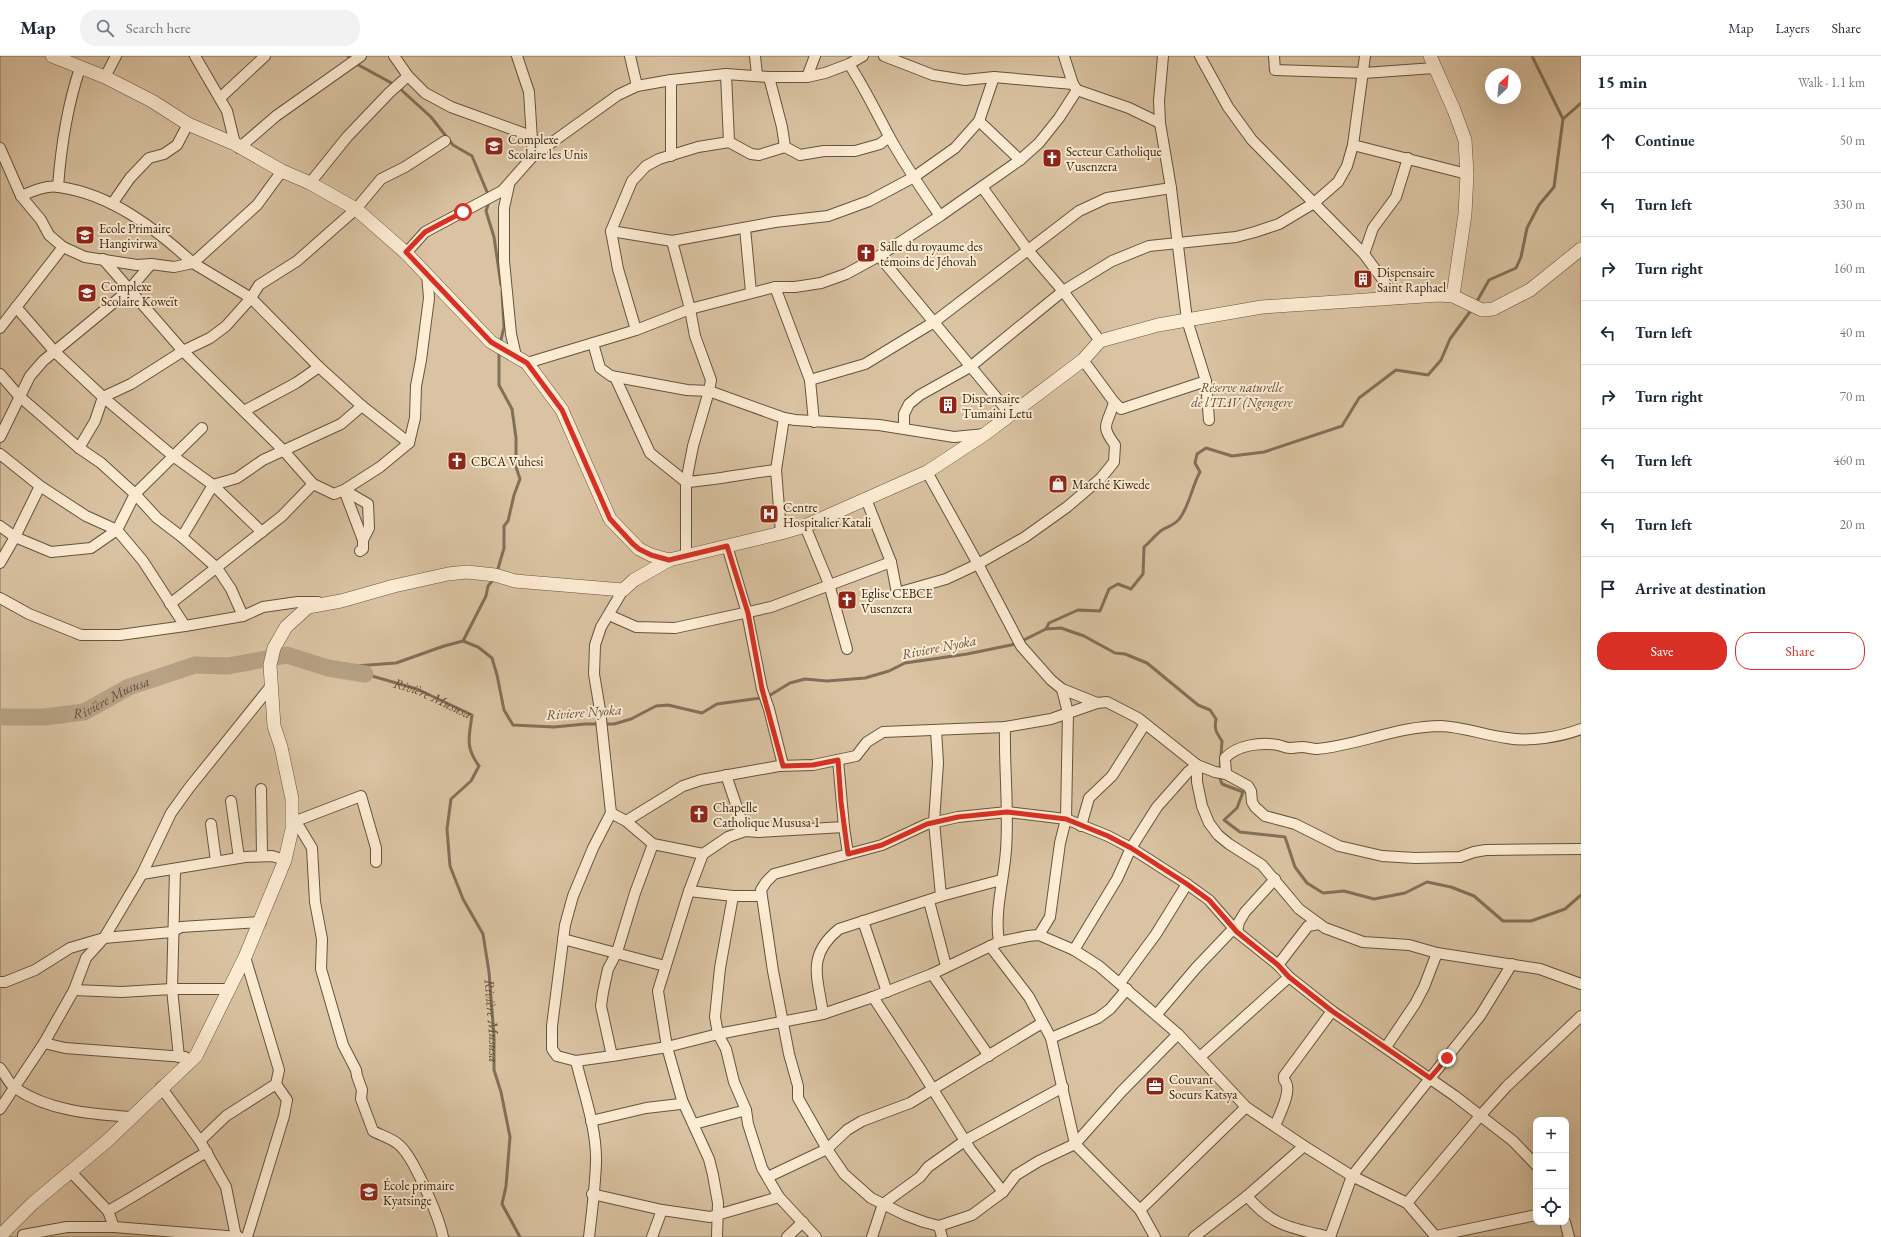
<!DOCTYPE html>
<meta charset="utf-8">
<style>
:root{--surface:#fff;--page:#f2f2f3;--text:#1f2937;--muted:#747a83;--line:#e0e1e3;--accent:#d93025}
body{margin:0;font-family:"EB Garamond",serif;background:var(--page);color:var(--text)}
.controls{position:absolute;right:12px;bottom:12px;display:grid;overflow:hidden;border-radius:8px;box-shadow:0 4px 16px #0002}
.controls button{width:36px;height:36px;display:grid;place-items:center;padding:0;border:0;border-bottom:1px solid var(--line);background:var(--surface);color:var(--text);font:20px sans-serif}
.compass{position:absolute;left:1485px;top:12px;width:36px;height:36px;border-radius:50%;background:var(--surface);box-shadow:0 4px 16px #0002;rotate:26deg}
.stop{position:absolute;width:12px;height:12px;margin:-9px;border:3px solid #d93025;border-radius:50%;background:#fff}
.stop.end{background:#d93025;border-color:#fff;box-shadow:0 1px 4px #0008}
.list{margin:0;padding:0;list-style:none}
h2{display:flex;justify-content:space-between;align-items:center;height:52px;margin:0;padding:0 16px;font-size:17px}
h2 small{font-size:13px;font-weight:400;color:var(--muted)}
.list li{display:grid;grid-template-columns:26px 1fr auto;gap:12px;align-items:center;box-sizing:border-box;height:64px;padding:0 16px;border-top:1px solid var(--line)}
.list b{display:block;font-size:15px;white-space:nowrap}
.list em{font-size:13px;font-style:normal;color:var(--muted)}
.actions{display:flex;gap:8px;padding:12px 16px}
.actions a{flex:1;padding:9px 0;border:1px solid var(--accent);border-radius:16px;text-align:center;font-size:14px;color:var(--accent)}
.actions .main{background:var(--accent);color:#fff}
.icon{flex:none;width:22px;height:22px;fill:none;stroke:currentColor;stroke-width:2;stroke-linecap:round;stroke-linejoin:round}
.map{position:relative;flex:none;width:1581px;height:1181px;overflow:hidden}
header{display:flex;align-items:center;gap:24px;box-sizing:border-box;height:56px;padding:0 20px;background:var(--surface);border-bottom:1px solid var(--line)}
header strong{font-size:19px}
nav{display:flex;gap:22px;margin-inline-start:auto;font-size:14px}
.search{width:280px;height:36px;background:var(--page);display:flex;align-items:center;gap:10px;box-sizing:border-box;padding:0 14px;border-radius:16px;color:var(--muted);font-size:15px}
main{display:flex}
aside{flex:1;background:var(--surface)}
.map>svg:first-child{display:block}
</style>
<header>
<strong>Map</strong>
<div class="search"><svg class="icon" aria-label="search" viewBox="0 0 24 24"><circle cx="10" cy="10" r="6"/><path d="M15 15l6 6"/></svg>Search here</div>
<nav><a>Map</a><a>Layers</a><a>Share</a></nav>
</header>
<main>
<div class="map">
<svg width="1581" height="1181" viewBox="0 0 1581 1181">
<rect width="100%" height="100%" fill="#fde3bf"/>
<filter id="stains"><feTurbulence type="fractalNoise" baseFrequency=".005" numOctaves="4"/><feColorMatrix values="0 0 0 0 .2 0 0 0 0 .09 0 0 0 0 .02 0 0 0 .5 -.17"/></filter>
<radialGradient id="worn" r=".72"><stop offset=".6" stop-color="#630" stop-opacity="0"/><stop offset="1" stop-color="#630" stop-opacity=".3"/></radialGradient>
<!-- green -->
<path fill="#dac3a2" stroke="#85745b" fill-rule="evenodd" d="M0 0H1581V1181H0ZM1491 18H1515V42H1491ZM1536 1064H1566V1166H1536Z"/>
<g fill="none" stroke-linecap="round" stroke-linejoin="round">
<!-- stream -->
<g stroke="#817058" stroke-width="3">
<path d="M348 0 353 6 397 30 431 61 453 89 472 100 490 143 486 155 494 181 501 229"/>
<path d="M1563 63 1581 47"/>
<path d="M1476 247 1489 224 1516 212 1521 201 1527 172 1539 149 1554 131 1563 63 1532 0"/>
<path d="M500 288 504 271 502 236"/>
<path d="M497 516 504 492V470L508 465 514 439 520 423 516 411V382L512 353 499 329V295"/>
<path d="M1046 573 1049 567 1078 554 1100 555 1109 533 1118 528 1131 533 1143 518 1144 491C1150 486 1156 478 1162 474 1169 470 1175 469 1180 462 1190 448 1192 430 1200 416L1195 407 1197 398 1206 392 1232 400 1264 396 1342 370 1359 342 1396 314 1428 319 1441 304 1450 283 1472 253"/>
<path d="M463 585 486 540 488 530 494 523"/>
<path d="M328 612 396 607 444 590 463 585 478 591 492 602 497 619 504 654 513 669 554 671 585 668H614L631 663 656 650 668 649 702 657 717 648 767 641 790 627 805 623 827 625 865 622 889 615 905 607 967 598 1016 588 1046 573 1061 572 1084 580 1115 597 1125 598 1147 607 1198 649 1210 654 1216 663C1214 673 1216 676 1222 685L1220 714"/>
<path id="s1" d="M365 618 417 633 472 659C469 682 465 691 479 710L471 725 451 743 447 773 450 810 463 843 483 878 489 916 494 981V1014L501 1036 510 1081 506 1130 502 1148 520 1181"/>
<path d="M1219 720 1222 728 1243 736 1237 752 1224 764 1240 776 1285 781 1295 811 1307 827 1323 837 1344 835 1374 843 1405 837 1427 826 1451 831 1474 840 1503 865H1531L1565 853 1581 839"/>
</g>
<!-- river -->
<path stroke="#b7a285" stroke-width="17" id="s2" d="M0 661H45L84 656 129 631 195 609 228 610 287 599 328 612 365 618"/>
<!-- minor casing -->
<g stroke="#63543f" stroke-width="12">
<g id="minor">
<path d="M195 0 227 55 235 88"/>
<path d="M394 0 408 20 425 37 451 51 531 80"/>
<path d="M517 0 529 36 533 100"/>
<path d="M630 0 637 30"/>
<path d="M755 0 757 19"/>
<path d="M884 0 933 19 965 24 994 21 1073 28"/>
<path d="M1064 0 1073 28 1077 34 1129 52 1160 67"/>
<path d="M1163 0 1159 45 1160 67 1171 132 1187 264 1206 325 1209 364"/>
<path d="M1200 0 1228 51 1252 84 1364 198 1397 243"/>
<path d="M1274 0 1275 14 1364 17 1434 12"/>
<path d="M849 8C864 31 876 56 889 80 904 108 922 134 940 160"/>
<path d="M726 18 729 86"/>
<path d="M105 21 116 0"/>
<path d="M769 21 782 71 785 91"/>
<path d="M807 21 815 0"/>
<path d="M220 42 265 0"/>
<path d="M979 65 1020 104"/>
<path d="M1353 89 1467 118"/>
<path d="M0 92 21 140 41 164 49 179 63 191 85 201 137 209 151 208 174 211 193 207 251 242 319 311 362 350 409 387"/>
<path d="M239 92 276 60 361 0"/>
<path d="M671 100V24"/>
<path d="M310 127 347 81 389 37 408 20"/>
<path d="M509 129 504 152V205L511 278 516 300"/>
<path d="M58 131C61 90 67 51 80 12"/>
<path d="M982 131 1027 193 1063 235 1100 285"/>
<path d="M21 140C33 135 46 129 59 131 111 138 156 173 193 207L257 149 282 115"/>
<path d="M112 148 130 122 149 102 164 98 177 89 188 68"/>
<path d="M745 172 751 236"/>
<path d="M611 175 672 185 775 166 828 160 869 145 914 121 955 92 979 65 994 21"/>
<path d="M672 185 690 253 695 280 711 324 709 335 784 362 795 364 879 369 954 381 985 378"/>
<path d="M406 197 425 176 502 135 533 100 618 39 637 30 671 24 726 18 769 21H807L825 17 849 8 863 0"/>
<path d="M1364 198 1373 172 1396 141 1408 102"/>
<path d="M879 200 1010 358"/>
<path d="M103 203 183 295 284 395 313 428 334 438 344 434 363 484V493L360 495"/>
<path d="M775 231 810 324 814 366"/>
<path d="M16 251 55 296 103 341 173 400 213 429 262 476"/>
<path d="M0 272 63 191"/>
<path d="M636 274 618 213 611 175 632 125 646 110 659 103 698 91 729 86 751 98 759 99 785 91 800 99 824 95H855L880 88 889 81"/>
<path d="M593 287 600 312 611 320 687 334 709 335 693 390 686 426V500"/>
<path d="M527 307 636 274 690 253 775 231H795L821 227 846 218 879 200 940 160 1020 104 1039 87 1059 62 1077 34"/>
<path d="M0 318 19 340 79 392 101 407 135 438 157 462 182 481 217 512 231 533 243 560"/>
<path d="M615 321 650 397 686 426C717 424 746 417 776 414"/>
<path d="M810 324 865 308 934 266 1079 155 1107 142 1171 132"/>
<path d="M1114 346 1121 353 1206 325"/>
<path d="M244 355 296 327 319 311"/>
<path d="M904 372V358L909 348 920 339 970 311 1063 235 1112 205 1149 190 1236 181 1255 176 1279 168 1314 147 1338 126 1347 110 1353 89 1365 0"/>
<path d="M0 381 30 320 43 305 129 234 151 208"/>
<path d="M79 392 95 365 103 341 131 328 183 295 210 282 226 270 251 242 259 229 297 205 356 153 381 123 405 111 445 85"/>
<path d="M0 398 40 430 86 460 117 474 143 505 185 570"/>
<path d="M927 416 978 508 1021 590 1051 624 1062 633 1097 647 1107 646 1138 662 1197 709 1215 716 1226 718 1248 730 1251 735 1252 746 1255 751 1265 760 1295 768 1339 790 1382 800 1415 802 1460 801 1474 796 1486 794 1581 793"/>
<path d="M866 443 891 506 897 537 946 523 978 508 1025 481 1067 451 1101 422 1114 406 1115 389C1099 368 1108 369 1114 346L1083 304"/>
<path d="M0 470 15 481 51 496 91 492 117 474 135 438 202 372"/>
<path d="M805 470 829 528 847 593"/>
<path d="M781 477 776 414 784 362"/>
<path d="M182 481 213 429 237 422 263 404 341 368 362 350"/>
<path d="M363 484 369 472 368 448 344 434 380 411 409 387 415 362 416 330 421 304 429 242 427 218"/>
<path d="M727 490 747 557 762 633 769 653 783 709"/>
<path d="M0 507 15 481 40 430"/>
<path d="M623 534 601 571 595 589 594 618 600 654 611 757 593 792 573 840 565 869 552 970V993L557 1000 576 1005 612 1000 667 991 718 978 823 958 873 941 932 918 999 886 1028 880 1039 879 1074 894 1099 910 1178 978 1246 1051 1304 1090 1352 1120 1407 1147 1436 1181"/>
<path d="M0 542 29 558 81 579H120L185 570 243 560 263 551 298 546H318"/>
<path d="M170 548 282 460 313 428"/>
<path d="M609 559 636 571 675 572 771 551 891 506"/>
<path d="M936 674 938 707 934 766 941 840"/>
<path d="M1197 709V726L1202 750 1209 767 1218 779 1229 788 1262 809 1299 853 1325 872 1363 886 1409 889 1437 897 1540 913 1581 928"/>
<path d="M1226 718 1225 702C1237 689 1261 686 1278 689 1282 690 1286 692 1290 692 1294 692 1298 691 1302 691 1307 691 1312 693 1317 693 1359 689 1399 670 1441 670 1463 671 1485 679 1507 682 1529 686 1560 681 1581 673"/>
<path d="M726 719 745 775"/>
<path d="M261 733 262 800"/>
<path d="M231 745 239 802"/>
<path d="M611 757 626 765 653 788 703 798"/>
<path d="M292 759 312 792 315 846 322 883 321 913 343 989 356 1014 357 1020 362 1034 361 1043 373 1075C380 1079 391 1082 398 1088 413 1099 439 1161 443 1181"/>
<path d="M296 765 361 740 376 792V806"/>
<path d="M626 765 683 730 701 724 779 710 813 709 856 700 867 686 883 676 1005 671 1051 663 1097 647"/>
<path d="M211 768 216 805"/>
<path d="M1081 770 1089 742 1112 720 1145 668"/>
<path d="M844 771 848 798"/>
<path d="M175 814 172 933 179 1001"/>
<path d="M142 818 245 801 272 800 285 804"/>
<path d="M689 835 733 840H761"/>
<path d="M733 840 720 912 715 961 718 978 726 993 734 1026 746 1054 748 1068 762 1112 779 1141 816 1181"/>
<path d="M929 845 946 910"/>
<path d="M863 865 887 936"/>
<path d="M1237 876 1239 866 1245 856 1275 823"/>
<path d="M1039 879 1050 861 1060 787 1066 763 1068 657 1062 633"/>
<path d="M563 883 665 910"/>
<path d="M999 886C994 855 1004 824 1006 794 1009 753 1004 712 1005 671"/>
<path d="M990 890 1029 941 1051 982 1075 1088 1140 1154 1155 1181"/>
<path d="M1074 894 1117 823 1131 792 1157 751 1188 716 1197 709"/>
<path d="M245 901 279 1014 276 1028 287 1044 284 1060 247 1181"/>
<path d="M1278 909 1308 870 1319 868"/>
<path d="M932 918 989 1000"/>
<path d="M0 926H5L35 914 70 892 104 882 172 876 181 871 261 866"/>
<path d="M1120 927 1156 878 1187 828"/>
<path d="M74 934 121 936 172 933H229"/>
<path d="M873 941 919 1011 970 1093 1003 1136"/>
<path d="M823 958C818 921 806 900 839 873L941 840 1001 824"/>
<path d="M1157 958 1196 912 1234 872"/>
<path d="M1178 978 1122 1035 1075 1088 1039 1105 1016 1119 1003 1136 972 1159 939 1170 924 1166 905 1159 871 1142 844 1118 827 1093 798 1042V1030L789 998 773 915 761 834 766 826 774 818 882 789 927 768 958 761 1007 756 1066 763 1108 780 1131 792 1187 828 1209 844 1237 876 1278 909 1289 921 1332 955 1455 1040 1513 1085 1536 1109"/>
<path d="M1051 982 1098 962 1110 953 1127 933"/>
<path d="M44 987 65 992 185 1001"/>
<path d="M1386 991 1415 948 1424 931 1437 897"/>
<path d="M612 1000 601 950 603 936 608 913 617 896 635 837 653 788"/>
<path d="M1200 1001 1289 921"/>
<path d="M576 1005C584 1038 597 1073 596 1107 595 1132 592 1157 589 1181"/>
<path d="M0 1012C5 1018 9 1028 15 1032 49 1055 90 1058 130 1061"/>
<path d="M161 1031 200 1085 226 1131 236 1181"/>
<path d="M0 1053 44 987 74 934 86 902 104 882 142 818 171 757 189 732 271 630"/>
<path d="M591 1065 646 1052 680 1048 682 1044"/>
<path d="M694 1068 746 1054"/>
<path d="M1275 1070C1279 1059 1294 1033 1284 1024V1020L1332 955"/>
<path d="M200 1085 226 1060 276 1028"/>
<path d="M71 1116 108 1155 114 1171"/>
<path d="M768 1121 827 1093 847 1074 862 1065 910 1047 1042 967"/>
<path d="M592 1138 662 1154 710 1161 779 1141"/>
<path d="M1247 1140C1273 1171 1292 1172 1330 1181"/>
<path d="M1407 1147 1480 1060 1507 1030 1581 960"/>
<path d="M1140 1154 1246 1051"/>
<path d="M108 1155C142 1136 173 1115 207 1096"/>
<path d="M1565 1166 1569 1181"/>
<path d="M939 1170 942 1181"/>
<path d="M23 1179 67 1171H114L239 1181"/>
<path d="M1436 1180 1536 1159"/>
<path d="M652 1181 662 1154"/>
<path d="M717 1181 718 1147 713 1119 709 1103 682 1044 667 991 658 935 689 835 703 798 728 781 745 775 759 776 844 771 838 704"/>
<path d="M787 1181 803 1166"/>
<path d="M872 1181 883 1148 920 1121 928 1111 966 1084 1063 1031"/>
<path d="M1194 1181 1247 1140 1304 1090"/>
<path d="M1330 1181 1352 1120 1480 960 1512 908"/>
</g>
</g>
<!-- tertiary casing -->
<g stroke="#63543f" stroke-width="14">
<g id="tertiary">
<path d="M52 0 105 21 152 45 188 68 235 88 282 115 310 127 356 153 406 197 491 286 527 307 562 354 610 463 639 493 651 499 669 504"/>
<path d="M1430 0 1454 54 1465 84 1467 118 1465 158 1453 240"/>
<path d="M0 1180 33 1147 106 1086 196 1000 245 901 285 804 292 773V743L281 691 274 670 270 609 274 592 286 571 308 551 341 545 394 530 448 518 467 516 495 519 515 525 623 534 634 524 669 504 781 477 805 470 927 416 985 378 1083 304 1100 285 1158 269 1262 251 1439 239 1453 240 1482 254 1493 253 1530 234 1581 193"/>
</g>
</g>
<!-- minor -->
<use href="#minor" stroke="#feedd5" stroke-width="10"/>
<!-- tertiary -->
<use href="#tertiary" stroke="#feedd5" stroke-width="13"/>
</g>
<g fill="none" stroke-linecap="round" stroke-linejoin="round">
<!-- route -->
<path stroke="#d93025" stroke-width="5" d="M463 156 425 176 406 196 491 286 527 307 562 354 610 463 633 488 639 493 651 499 669 504 727 490 748 557 762 633 783 710 813 709 838 704 841 746 848 798 882 789 927 768 958 761 1007 756 1066 763 1108 780 1131 792 1187 828 1209 844 1237 876 1278 909 1289 921 1332 955 1430 1022 1447 1002"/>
</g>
<!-- icons -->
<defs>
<g id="school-square" transform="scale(1)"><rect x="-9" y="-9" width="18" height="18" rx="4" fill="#8f2418" stroke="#feedd5"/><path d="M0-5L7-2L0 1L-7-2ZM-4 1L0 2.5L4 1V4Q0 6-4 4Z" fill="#fff"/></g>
<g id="church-square" transform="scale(1)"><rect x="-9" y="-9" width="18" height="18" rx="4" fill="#8f2418" stroke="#feedd5"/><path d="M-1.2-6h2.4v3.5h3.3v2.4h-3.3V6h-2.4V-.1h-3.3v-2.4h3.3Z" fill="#fff"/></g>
<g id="building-square" transform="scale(1)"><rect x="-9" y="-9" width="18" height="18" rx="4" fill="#8f2418" stroke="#feedd5"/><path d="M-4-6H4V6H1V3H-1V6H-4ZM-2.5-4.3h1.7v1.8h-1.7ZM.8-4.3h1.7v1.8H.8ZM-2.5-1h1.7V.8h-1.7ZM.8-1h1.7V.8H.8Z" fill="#fff"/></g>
<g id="shop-square" transform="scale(1)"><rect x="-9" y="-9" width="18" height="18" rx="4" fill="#8f2418" stroke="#feedd5"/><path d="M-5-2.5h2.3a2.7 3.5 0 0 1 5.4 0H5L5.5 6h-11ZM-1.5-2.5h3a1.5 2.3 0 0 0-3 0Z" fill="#fff"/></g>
<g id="hospital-square" transform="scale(1)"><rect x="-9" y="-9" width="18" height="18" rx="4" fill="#8f2418" stroke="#feedd5"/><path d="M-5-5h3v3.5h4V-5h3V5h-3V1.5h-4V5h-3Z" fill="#fff"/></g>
<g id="office-square" transform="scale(1)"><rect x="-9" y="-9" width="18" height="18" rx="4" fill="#8f2418" stroke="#feedd5"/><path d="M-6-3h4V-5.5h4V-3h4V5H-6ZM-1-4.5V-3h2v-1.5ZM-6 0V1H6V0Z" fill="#fff"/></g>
</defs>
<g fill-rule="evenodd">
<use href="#school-square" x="494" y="90"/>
<use href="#church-square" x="1052" y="102"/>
<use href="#school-square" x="85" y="179"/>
<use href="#church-square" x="866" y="197"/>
<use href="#building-square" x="1363" y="223"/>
<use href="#school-square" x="87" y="237"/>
<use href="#building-square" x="948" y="349"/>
<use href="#church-square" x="457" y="405"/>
<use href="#shop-square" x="1058" y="428"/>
<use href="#hospital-square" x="769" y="458"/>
<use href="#church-square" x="847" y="544"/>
<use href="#church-square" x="699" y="758"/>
<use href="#office-square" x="1155" y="1030"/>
<use href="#school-square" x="369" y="1136"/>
</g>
<g text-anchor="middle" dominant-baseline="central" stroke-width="4" stroke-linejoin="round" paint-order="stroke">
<!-- poi labels -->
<g font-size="13" fill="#302414" stroke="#feedd5" text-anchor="start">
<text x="508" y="83">Complexe<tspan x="508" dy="15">Scolaire les Unis</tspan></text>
<text x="1066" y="95">Secteur Catholique<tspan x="1066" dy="15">Vusenzera</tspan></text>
<text x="99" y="172">Ecole Primaire<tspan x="99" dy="15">Hangivirwa</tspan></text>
<text x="880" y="190">Salle du royaume des<tspan x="880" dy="15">témoins de Jéhovah</tspan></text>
<text x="1377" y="216">Dispensaire<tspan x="1377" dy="15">Saint Raphael</tspan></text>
<text x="101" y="230">Complexe<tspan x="101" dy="15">Scolaire Koweït</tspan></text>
<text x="962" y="342">Dispensaire<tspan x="962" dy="15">Tumaini Letu</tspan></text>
<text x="471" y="405">CBCA Vuhesi</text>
<text x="1072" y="428">Marché Kiwede</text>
<text x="783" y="451">Centre<tspan x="783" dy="15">Hospitalier Katali</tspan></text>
<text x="861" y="537">Eglise CEBCE<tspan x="861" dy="15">Vusenzera</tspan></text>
<text x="713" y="751">Chapelle<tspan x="713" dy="15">Catholique Mususa 1</tspan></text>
<text x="1169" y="1023">Couvant<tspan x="1169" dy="15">Soeurs Katsya</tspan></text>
<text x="383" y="1129">École primaire<tspan x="383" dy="15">Kyatsinge</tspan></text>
</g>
<!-- park labels -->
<g font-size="13" font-style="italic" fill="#5a4c38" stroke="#feedd5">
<text x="1242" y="331">Réserve naturelle<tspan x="1242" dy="15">de l'ITAV (Ngengere</tspan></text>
</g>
<!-- water labels -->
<g font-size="14" font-style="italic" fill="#5f503c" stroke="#feedd5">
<text transform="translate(939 591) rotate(-11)">Riviere Nyoka</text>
<text stroke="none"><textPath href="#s2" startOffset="115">Rivière Mususa</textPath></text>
<text stroke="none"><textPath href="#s1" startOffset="72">Rivière Mususa</textPath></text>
<text transform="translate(584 656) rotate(-4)">Riviere Nyoka</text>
<text stroke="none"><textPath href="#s1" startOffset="443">Rivière Mususa</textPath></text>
</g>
</g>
<rect width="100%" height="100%" filter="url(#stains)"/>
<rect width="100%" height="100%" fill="url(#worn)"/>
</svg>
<div class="controls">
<button>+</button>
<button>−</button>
<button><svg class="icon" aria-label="locate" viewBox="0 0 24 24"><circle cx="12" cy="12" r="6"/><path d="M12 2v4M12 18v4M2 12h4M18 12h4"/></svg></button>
</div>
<svg class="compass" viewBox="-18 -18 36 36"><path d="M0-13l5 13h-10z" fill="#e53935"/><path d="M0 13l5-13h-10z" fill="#747a83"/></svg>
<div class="stop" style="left:463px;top:156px"></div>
<div class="stop end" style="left:1447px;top:1002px"></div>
</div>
<aside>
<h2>15 min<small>Walk · 1.1 km</small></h2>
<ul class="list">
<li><svg class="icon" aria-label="ahead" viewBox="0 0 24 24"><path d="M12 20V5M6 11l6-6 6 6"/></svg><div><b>Continue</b></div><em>50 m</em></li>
<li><svg class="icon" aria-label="left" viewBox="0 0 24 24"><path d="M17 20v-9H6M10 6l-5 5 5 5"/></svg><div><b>Turn left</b></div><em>330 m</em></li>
<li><svg class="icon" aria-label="right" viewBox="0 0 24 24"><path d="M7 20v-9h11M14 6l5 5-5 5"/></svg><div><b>Turn right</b></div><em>160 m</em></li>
<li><svg class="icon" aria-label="left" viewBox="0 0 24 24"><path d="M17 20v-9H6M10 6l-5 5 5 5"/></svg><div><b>Turn left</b></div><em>40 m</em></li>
<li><svg class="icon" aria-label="right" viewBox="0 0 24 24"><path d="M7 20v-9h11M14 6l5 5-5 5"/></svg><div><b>Turn right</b></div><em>70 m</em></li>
<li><svg class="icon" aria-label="left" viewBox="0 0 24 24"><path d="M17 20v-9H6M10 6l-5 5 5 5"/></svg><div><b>Turn left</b></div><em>460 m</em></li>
<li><svg class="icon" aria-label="left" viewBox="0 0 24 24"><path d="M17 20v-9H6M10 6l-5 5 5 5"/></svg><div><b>Turn left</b></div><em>20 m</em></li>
<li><svg class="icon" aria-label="arrive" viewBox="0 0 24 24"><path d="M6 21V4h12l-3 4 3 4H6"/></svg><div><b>Arrive at destination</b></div></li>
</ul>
<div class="actions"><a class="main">Save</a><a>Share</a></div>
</aside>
</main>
